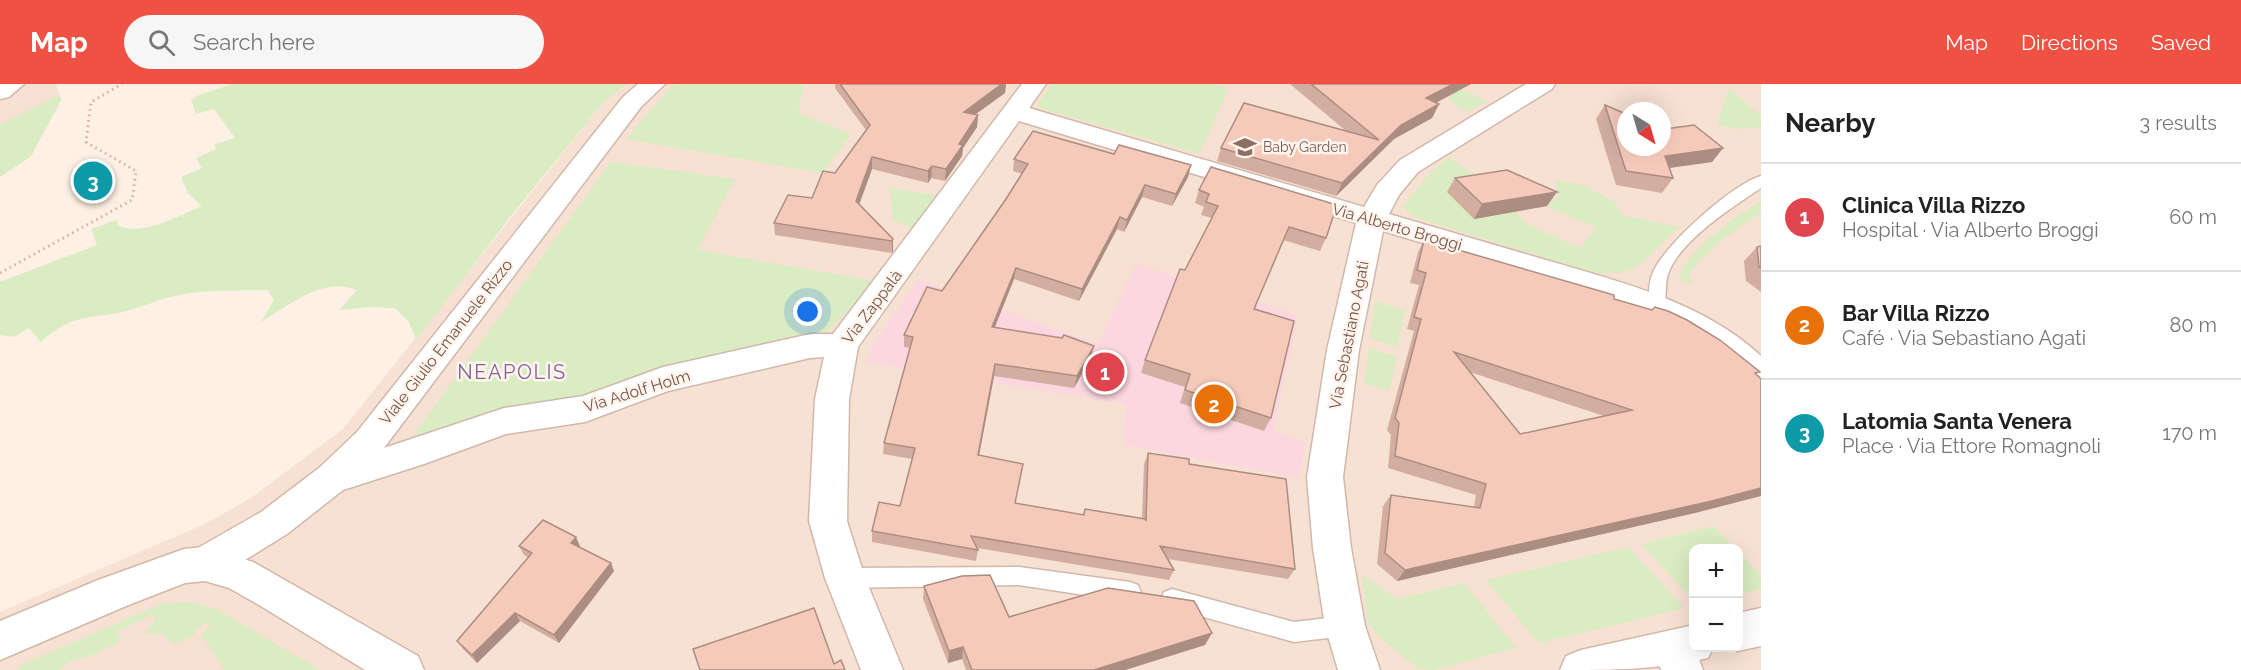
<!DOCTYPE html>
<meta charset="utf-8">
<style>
:root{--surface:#fff;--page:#f6f6f6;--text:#222;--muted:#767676;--line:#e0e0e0;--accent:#ef5242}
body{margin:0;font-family:Raleway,sans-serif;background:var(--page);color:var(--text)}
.controls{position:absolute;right:18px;bottom:18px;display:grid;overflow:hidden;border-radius:12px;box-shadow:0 6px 24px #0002}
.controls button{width:54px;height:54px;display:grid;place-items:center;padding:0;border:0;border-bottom:2px solid var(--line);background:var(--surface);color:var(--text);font:30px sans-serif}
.compass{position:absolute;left:1617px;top:18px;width:54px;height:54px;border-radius:50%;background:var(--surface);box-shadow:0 6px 24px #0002;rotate:143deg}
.you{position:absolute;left:808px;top:228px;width:21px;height:21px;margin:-15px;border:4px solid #fff;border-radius:50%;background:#1a73e8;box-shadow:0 0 0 9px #1a73e833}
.badge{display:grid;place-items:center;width:39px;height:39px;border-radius:50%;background:var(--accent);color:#fff;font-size:20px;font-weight:700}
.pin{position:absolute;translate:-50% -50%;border:3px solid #fff;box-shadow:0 2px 6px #0006}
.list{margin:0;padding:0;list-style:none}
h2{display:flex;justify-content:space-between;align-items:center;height:78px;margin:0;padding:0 24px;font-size:26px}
h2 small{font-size:20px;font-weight:400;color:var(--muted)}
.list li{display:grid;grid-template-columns:39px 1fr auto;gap:18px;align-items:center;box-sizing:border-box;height:108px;padding:0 24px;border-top:2px solid var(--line)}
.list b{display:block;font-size:22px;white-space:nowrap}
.list p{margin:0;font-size:20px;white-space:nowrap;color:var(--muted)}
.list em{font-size:20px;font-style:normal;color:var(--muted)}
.icon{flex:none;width:33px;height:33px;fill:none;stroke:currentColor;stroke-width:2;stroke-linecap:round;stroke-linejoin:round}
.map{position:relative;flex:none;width:1761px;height:586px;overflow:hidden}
header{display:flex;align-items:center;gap:36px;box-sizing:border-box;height:84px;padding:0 30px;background:var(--accent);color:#fff}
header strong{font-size:28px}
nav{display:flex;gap:33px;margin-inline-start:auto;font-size:21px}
.search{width:420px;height:54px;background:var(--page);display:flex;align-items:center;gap:15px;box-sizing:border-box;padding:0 21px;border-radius:33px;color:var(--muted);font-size:22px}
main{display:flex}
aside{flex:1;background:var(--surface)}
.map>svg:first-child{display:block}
</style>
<header>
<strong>Map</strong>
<div class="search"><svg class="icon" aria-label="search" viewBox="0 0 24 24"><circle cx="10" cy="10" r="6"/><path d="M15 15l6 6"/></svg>Search here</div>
<nav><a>Map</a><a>Directions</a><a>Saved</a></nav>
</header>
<main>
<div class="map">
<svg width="1761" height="586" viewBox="0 0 1761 586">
<rect width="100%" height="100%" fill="#fef0e4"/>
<!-- residential -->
<g fill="#f6e1d2" fill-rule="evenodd">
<path d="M0 0H56L61 16 31 72 0 93Z"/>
<path d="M627 0H1761V586H0V528L205 440 251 414 343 345 602 20ZM1626 27H1662V63H1626ZM1694 464H1738V564H1694Z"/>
</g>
<!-- medical -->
<path fill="#fcd7e0" d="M1136 180 1298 231 1273 347 1306 358 1299 394 1124 361 1126 320 866 278 871 265 918 195 1098 260Z"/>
<!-- green -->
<g fill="#d9ecc2">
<path d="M233 0H627L602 20 510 133 416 256 409 238 395 224 369 223 339 226 357 206C323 192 290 221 261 238L274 216 268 206C238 207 205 205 175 212 159 215 143 223 126 227 88 236 72 229 41 258L29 244 14 253 0 251V198L97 161 91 145 116 136 119 142C144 152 178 132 202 122L188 109 181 93 202 84 196 74 216 65 215 60 235 54 214 25 196 30 191 16 201 10Z"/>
<path d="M674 0H804L798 29 851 50 823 89 626 55Z"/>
<path d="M1051 0H1214L1229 4 1199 70 1037 23Z"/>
<path d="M1461 5 1486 17 1468 28 1456 22 1448 13Z"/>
<path d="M1729 5 1761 32V44L1740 45 1717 41Z"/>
<path d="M60 11 61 16 31 72 0 93V41Z"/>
<path d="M1449 73 1489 101 1527 140 1580 164 1597 144 1547 122 1555 114H1559L1554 96 1581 100 1615 118 1622 131 1678 143C1648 172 1637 195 1593 188L1413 133 1403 122 1430 89Z"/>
<path d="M611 78 735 95 697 166 875 197 857 218 826 248 662 284 582 317 406 362Z"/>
<path d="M889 104 935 111 914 144 894 137C890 126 894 116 889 104Z"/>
<path d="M1761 117V129C1736 145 1704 166 1689 192L1692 200 1681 196C1675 173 1742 129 1761 117Z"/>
<path d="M1375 217 1405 227 1397 263 1370 254Z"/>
<path d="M1369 264 1397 273 1389 307 1364 299Z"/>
<path d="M1713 442 1735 464H1694L1693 516 1642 460Z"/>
<path d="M1628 463 1684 524 1539 559 1486 496Z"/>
<path d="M1739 468 1761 492V505L1739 511Z"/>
<path d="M1362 491 1397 515 1464 499 1516 564 1434 586 1419 585 1383 556 1368 539Z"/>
<path d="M189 518 216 525 317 584 316 586H225C216 575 212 562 201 552L211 541 203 539 191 553 173 560 161 549 145 550 155 536 154 530 116 547 122 556 95 570 69 578 58 586H19V582L161 520Z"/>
</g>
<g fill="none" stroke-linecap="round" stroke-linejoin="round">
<!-- lane casing -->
<g stroke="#d2b8ac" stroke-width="3">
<g id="lane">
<path d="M1761 92V104C1733 123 1680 156 1668 190 1665 200 1666 212 1665 223L1663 227H1651L1649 223C1649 212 1648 201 1652 191 1661 163 1734 99 1761 92Z"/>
<path d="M1019 483 1130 498 1138 501 1141 508 1138 515 1130 518 1019 501 845 504 837 501 834 494 837 487 845 484Z"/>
<path d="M1172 505 1294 538 1345 532 1353 535 1356 542 1353 549 1345 552 1294 558 1164 522 1161 515 1164 508Z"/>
</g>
</g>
<!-- street casing -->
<g stroke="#d2b8ac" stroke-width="3">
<g id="street">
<path d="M638 0H665L641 23 384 364 504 324 583 312 663 283 810 250H833L1022 0H1046L1029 24 1364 123 1377 101 1400 76 1526 0H1555L1552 5 1418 88 1399 111 1389 130C1441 145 1494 161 1546 176 1621 198 1703 218 1761 272V304C1739 297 1722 274 1702 261 1670 240 1634 226 1598 212L1383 147 1359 266 1343 393 1351 464 1365 542 1380 586H1338L1325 542 1313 464 1307 393 1327 266 1356 139 1019 37 858 263 849 315 847 437 865 494 903 586H861L825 494 809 437 815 315 824 273 810 274 668 307 585 338 506 350 424 380 343 406 287 450 219 492 205 497 191 492 186 480 191 468 261 428 319 384 357 348 623 13Z"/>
<path d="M1675 546 1690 551 1703 586H1661L1654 565 1660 551Z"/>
</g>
</g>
<!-- secondary casing -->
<g stroke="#d5b7aa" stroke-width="3">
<g id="secondary">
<path d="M0 0H24L9 13 0 15Z"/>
<path d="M205 463 253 478 418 572 424 586H365L259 521 229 504 205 497 185 499 126 522 0 576V537L98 496 184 465Z"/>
<path d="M1761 524V562L1738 567 1729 564H1738V529Z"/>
<path d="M1694 541V564H1713L1708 574C1661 586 1610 586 1560 586L1566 572 1581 566Z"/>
</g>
</g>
<!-- path -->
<path stroke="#daad9d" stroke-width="3" stroke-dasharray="1.5 4" stroke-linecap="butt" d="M0 189 132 116 136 87 86 58 91 18 122 0"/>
<!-- lane -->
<use href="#lane" fill="#fff" fill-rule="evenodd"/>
<!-- street -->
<use href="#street" fill="#fff" fill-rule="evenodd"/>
<!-- secondary -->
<use href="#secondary" fill="#fff" fill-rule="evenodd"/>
</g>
<!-- wall -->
<g fill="#d3aea0" fill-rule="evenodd">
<path d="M835 0H1006L1005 9 975 31H978L977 43 963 64 962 72 945 97 931 94 928 99 872 85 859 121 893 155V167L892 169 775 151 774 139 812 114 835 89 866 46 835 4Z"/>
<path d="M1290 0H1471L1436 19 1439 20 1432 34 1394 55 1336 112 1217 77 1221 64 1346 47Z"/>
<path d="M1605 21 1626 63 1723 64 1712 78 1669 84 1673 94 1662 109 1616 101 1596 35Z"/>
<path d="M1114 70 1191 81 1188 93 1172 122 1142 113 1124 148 1117 145 1079 217 1014 195 995 243 1094 262 1091 273 1074 304 994 292 979 371 1015 419 1083 431 1085 425 1142 434 1144 380 1148 369 1189 380 1295 485 1288 495 1168 475 1174 486 1169 496 977 464 978 466 976 477 872 458V447L900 422 912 375 883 370 884 359 910 264 904 263V251L942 207 1006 115 1022 90 1013 87 1014 75Z"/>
<path d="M1455 94 1547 122 1474 135 1447 108Z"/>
<path d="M1199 106 1326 154 1320 167 1283 156 1254 225 1271 334 1264 347 1180 319 1185 303 1141 289 1145 276 1212 134 1201 131 1204 123 1195 119Z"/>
<path d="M1424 156 1614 215 1757 291 1699 428 1397 497 1377 480 1383 422 1391 411 1474 423 1476 411 1388 384 1391 351 1387 346 1414 247 1407 245 1419 201 1410 199 1418 168ZM1470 288 1604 332 1520 350Z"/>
<path d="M1761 162V208L1746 197 1744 177 1757 163Z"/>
<path d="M519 462H580V463L614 487 559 559 520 537 477 579 463 565 457 557 529 474 524 471Z"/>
<path d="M924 502 1009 533 1205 561 1125 586H966L962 575 948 579 923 515Z"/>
</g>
<!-- shaded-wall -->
<g fill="#ac8d82">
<path d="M1000 0H1006L1005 9 963 39 964 28Z"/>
<path d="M1453 0H1471L1420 27 1426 14Z"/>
<path d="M1439 20 1432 34 1394 55 1336 112 1342 99 1401 41Z"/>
<path d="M978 31 977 43 963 64 962 72 945 97 946 85 959 60Z"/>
<path d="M1723 64 1712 78 1654 86 1665 72Z"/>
<path d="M872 73V85L856 129V117Z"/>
<path d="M1191 81 1188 93 1172 122 1176 110Z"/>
<path d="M932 82 931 94 928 99V87Z"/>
<path d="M1145 101 1142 113 1124 148 1127 136Z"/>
<path d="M1557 108 1547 122 1474 135 1482 120Z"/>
<path d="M1120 133 1117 145 1079 217 1082 205Z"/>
<path d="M893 155V167L892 169V157Z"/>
<path d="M1016 184 1014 195 990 255 992 243Z"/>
<path d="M1094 262 1091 273 1074 304 1077 292Z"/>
<path d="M995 280 994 292 977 382 978 371Z"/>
<path d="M1761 404V412L1699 428 1397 497 1405 486Z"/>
<path d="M576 453 580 462 576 468 571 459Z"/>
<path d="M611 479 614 487 559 559 554 551Z"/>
<path d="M515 529 520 537 477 579 472 571Z"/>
<path d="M1212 549 1205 561 1125 586H1094Z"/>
<path d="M963 563 962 575 948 579 949 567Z"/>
</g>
<!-- building -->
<g fill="#f5caba" stroke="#ac8d82" stroke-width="1.5" fill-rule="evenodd">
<path d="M840 0H1002L964 28 978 31 959 60 963 61 946 85 932 82 928 87 872 73 856 117 893 155 892 157 774 139 788 111 812 114 823 87 835 89 870 41Z"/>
<path d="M1311 0H1453L1426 14 1439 20 1401 41 1342 99 1221 64 1244 19 1379 56Z"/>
<path d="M1605 21 1626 30V63H1662V44L1665 45 1694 41 1723 64 1665 72 1673 94 1626 87Z"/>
<path d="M1033 47 1114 70 1119 61 1191 81 1176 110 1145 101 1127 136 1120 133 1082 205 1016 184 992 243 1062 254 1064 251 1094 262 1077 292 995 280 978 371 1023 380 1015 419 1084 431 1085 425 1145 435 1146 437 1148 369 1189 375V380L1286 395 1295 485 1160 462 1174 486 971 452 978 466 872 447 879 418 900 422 915 364 884 359 913 253 904 251 927 203 942 207 1006 115 1028 80 1014 75Z"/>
<path d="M1211 83 1337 121 1326 154 1289 143 1254 225 1294 237 1271 334 1185 306 1190 290 1145 276 1180 185 1185 186 1218 122 1206 118 1209 110 1199 106Z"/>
<path d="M1507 86 1557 108 1482 120 1455 94Z"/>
<path d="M1424 156 1614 211V215L1652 226 1655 223 1668 227 1687 236 1720 256 1760 288 1755 289 1761 295V404L1712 417 1405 486 1385 469 1391 411 1480 424 1486 400 1395 372 1399 339 1395 334 1421 235 1414 233 1426 189 1417 186ZM1454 268 1632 326 1520 350Z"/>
<path d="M1761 162V184L1759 183 1757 163Z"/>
<path d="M543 436 576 453 571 459 611 479 554 551 515 529 472 571 457 557 532 469 519 462Z"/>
<path d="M990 491 1009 533 1108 504 1194 517 1212 549 1094 586H972L963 563 949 567 924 502 962 492Z"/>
<path d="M814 524 834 580 841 576 845 586H700L693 565Z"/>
</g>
<!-- icons -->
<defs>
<g id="school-bare" transform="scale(1.8)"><path d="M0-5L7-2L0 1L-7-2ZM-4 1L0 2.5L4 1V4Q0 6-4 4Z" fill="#8d6e63" stroke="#fff5ec" stroke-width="2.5" paint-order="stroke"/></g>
</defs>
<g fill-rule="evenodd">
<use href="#school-bare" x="1245" y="63"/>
</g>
<g text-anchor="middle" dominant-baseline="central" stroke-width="5" stroke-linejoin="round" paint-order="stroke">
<!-- far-education labels -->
<g font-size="14" fill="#785e54" stroke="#fff5ec" text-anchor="start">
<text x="1263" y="63">Baby Garden</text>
</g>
<!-- street labels -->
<g font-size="16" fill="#785348" stroke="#fff5ec">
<text transform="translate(1397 143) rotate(16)">Via Alberto Broggi</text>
<text transform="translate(872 223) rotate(-53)">Via Zappalà</text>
<text transform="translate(1349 251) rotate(-79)">Via Sebastiano Agati</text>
<text transform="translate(446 258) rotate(-52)">Viale Giulio Emanuele Rizzo</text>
<text transform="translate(637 307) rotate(-17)">Via Adolf Holm</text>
</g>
<!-- quarter labels -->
<g font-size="20" letter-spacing="1.5" fill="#81639c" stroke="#fff5ec">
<text x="512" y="288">NEAPOLIS</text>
</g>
</g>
</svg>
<div class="controls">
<button>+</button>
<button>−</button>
</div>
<svg class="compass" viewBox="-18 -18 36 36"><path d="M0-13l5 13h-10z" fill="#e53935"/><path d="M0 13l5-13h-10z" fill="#767676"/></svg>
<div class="you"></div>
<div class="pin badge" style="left:1105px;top:288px;background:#e0444e">1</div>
<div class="pin badge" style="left:1214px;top:320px;background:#e8710a">2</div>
<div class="pin badge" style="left:93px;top:97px;background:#0f9aa8">3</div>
</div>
<aside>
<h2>Nearby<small>3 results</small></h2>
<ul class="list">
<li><span class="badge" style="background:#e0444e">1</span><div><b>Clinica Villa Rizzo</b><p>Hospital · Via Alberto Broggi</p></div><em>60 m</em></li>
<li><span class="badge" style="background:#e8710a">2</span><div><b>Bar Villa Rizzo</b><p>Café · Via Sebastiano Agati</p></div><em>80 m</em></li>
<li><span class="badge" style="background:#0f9aa8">3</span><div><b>Latomia Santa Venera</b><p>Place · Via Ettore Romagnoli</p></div><em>170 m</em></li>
</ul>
</aside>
</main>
